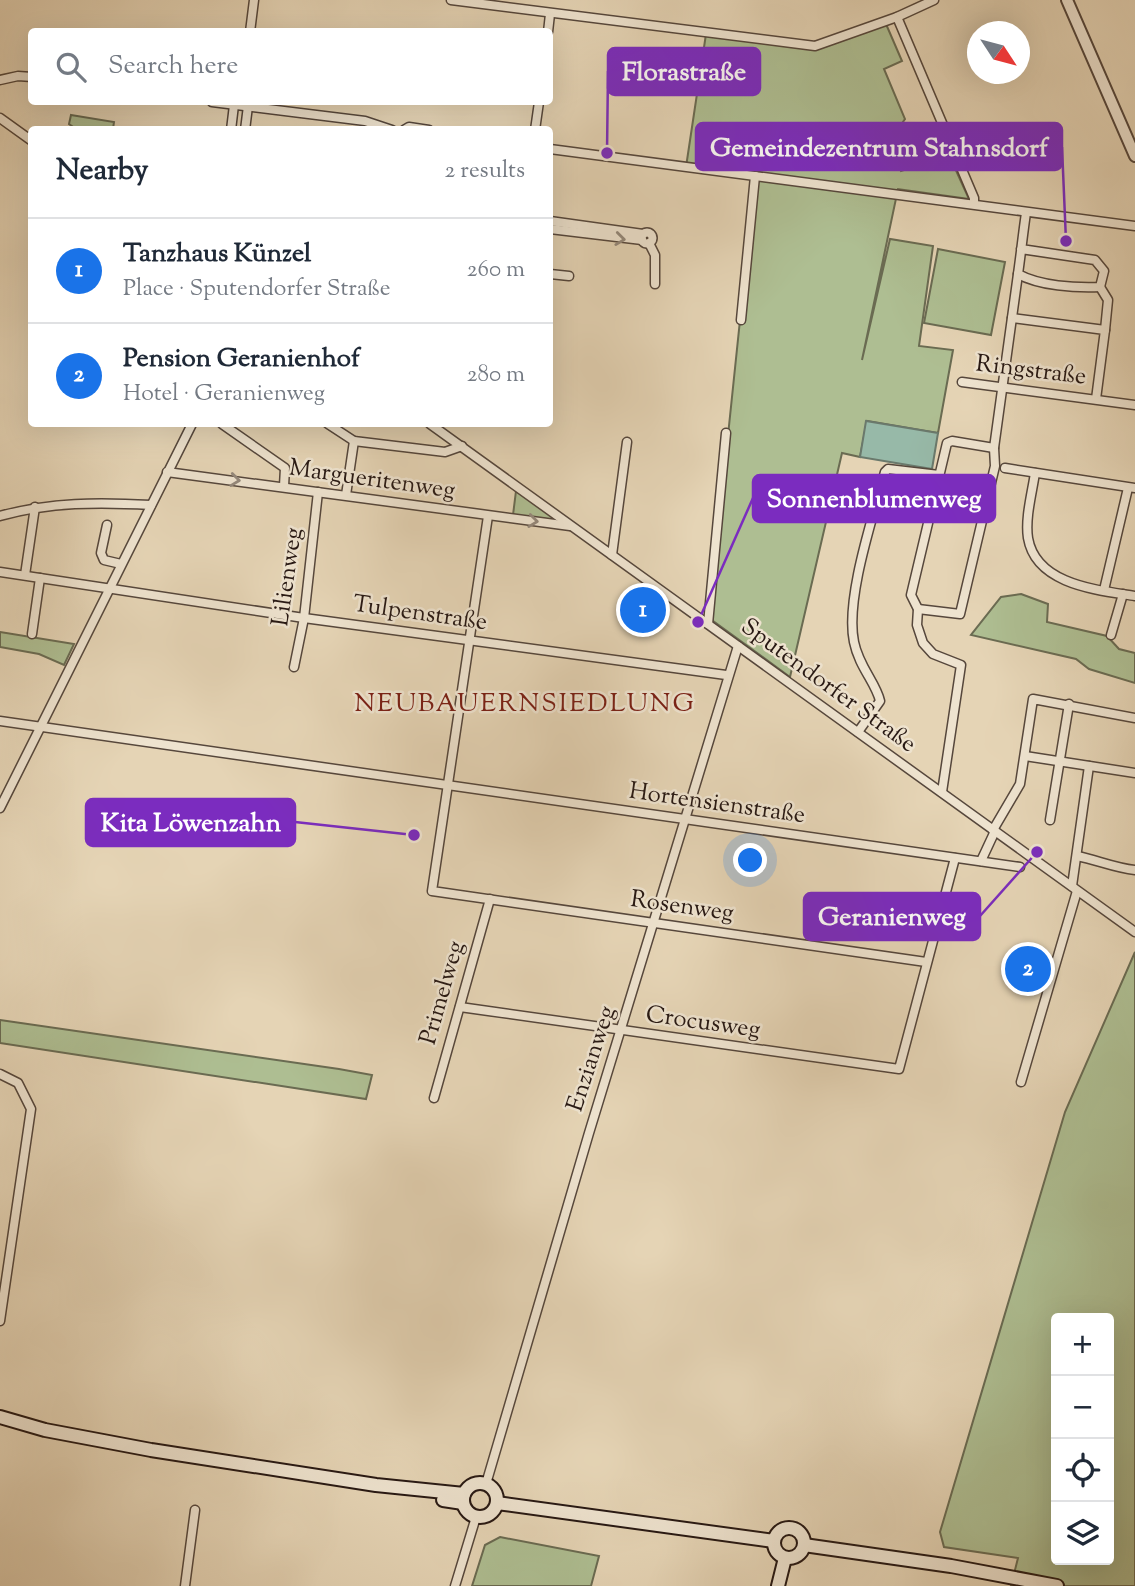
<!DOCTYPE html>
<meta charset="utf-8">
<style>
:root{--surface:#fff;--page:#f6f6f7;--text:#1f2937;--muted:#747a83;--line:#e0e1e3;--accent:#1a73e8}
body{margin:0;font-family:"Sorts Mill Goudy",serif;background:var(--page);color:var(--text)}
.controls{position:absolute;right:21px;bottom:21px;display:grid;overflow:hidden;border-radius:7px;box-shadow:0 7px 28px #0002}
.controls button{width:63px;height:63px;display:grid;place-items:center;padding:0;border:0;border-bottom:2px solid var(--line);background:var(--surface);color:var(--text);font:35px sans-serif}
.compass{position:absolute;left:967px;top:21px;width:63px;height:63px;border-radius:50%;background:var(--surface);box-shadow:0 7px 28px #0002;rotate:126deg}
.you{position:absolute;left:751px;top:861px;width:24px;height:24px;margin:-18px;border:5px solid #fff;border-radius:50%;background:#1a73e8;box-shadow:0 0 0 10px #1a73e833}
.badge{display:grid;place-items:center;width:46px;height:46px;border-radius:50%;background:var(--accent);color:#fff;font-size:23px;font-weight:700}
.pin{position:absolute;translate:-50% -50%;border:4px solid #fff;box-shadow:0 2px 7px #0006}
.list{margin:0;padding:0;list-style:none}
h2{display:flex;justify-content:space-between;align-items:center;height:91px;margin:0;padding:0 28px;font-size:30px}
h2 small{font-size:23px;font-weight:400;color:var(--muted)}
.list li{display:grid;grid-template-columns:46px 1fr auto;gap:21px;align-items:center;box-sizing:border-box;height:105px;padding:0 28px;border-top:2px solid var(--line)}
.list b{display:block;font-size:26px;white-space:nowrap}
.list p{margin:0;font-size:23px;white-space:nowrap;color:var(--muted)}
.list em{font-size:23px;font-style:normal;color:var(--muted)}
.icon{flex:none;width:38px;height:38px;fill:none;stroke:currentColor;stroke-width:2;stroke-linecap:round;stroke-linejoin:round}
.map{position:relative;flex:none;width:1135px;height:1586px;overflow:hidden}
.search{position:absolute;background:var(--surface);box-shadow:0 7px 28px #0002;left:28px;top:28px;width:525px;height:77px;display:flex;align-items:center;gap:18px;box-sizing:border-box;padding:0 24px;border-radius:7px;color:var(--muted);font-size:26px}
.panel{position:absolute;background:var(--surface);box-shadow:0 7px 28px #0002;left:28px;top:126px;width:525px;height:301px;border-radius:7px}
.map>svg:first-child{display:block}
</style>
<div class="map">
<svg width="1135" height="1586" viewBox="0 0 1135 1586">
<rect width="100%" height="100%" fill="#e5d4b5"/>
<filter id="stains"><feTurbulence type="fractalNoise" baseFrequency=".00286" numOctaves="4"/><feColorMatrix values="0 0 0 0 .2 0 0 0 0 .09 0 0 0 0 .02 0 0 0 .5 -.17"/></filter>
<radialGradient id="worn" r=".72"><stop offset=".6" stop-color="#630" stop-opacity="0"/><stop offset="1" stop-color="#630" stop-opacity=".3"/></radialGradient>
<!-- green -->
<g fill="#aebe92" stroke="#6a6b52" stroke-width="2" fill-rule="evenodd">
<path d="M886 24 902 61 884 69 905 119 887 144 901 171 949 155 969 199 898 189 862 360 890 239 933 246 919 346 953 350 938 433 867 421 860 457 842 453 790 677 709 618 755 176 686 167 706 34 815 50Z"/>
<path d="M71 115 114 122 113 129H76L69 124Z"/>
<path d="M938 249 1005 262 991 335 924 323Z"/>
<path d="M516 491 555 518V520L513 515Z"/>
<path d="M1021 594 1048 604 1047 622 1107 636 1119 649 1135 653V683L1089 669 1076 659 971 635 1001 597Z"/>
<path d="M0 632 74 644 64 665 39 654 0 647Z"/>
<path d="M1135 952V1586H1011L1018 1558 944 1547 940 1532 1065 1112ZM1056 1318H1109V1560H1056Z"/>
<path d="M0 1020 339 1069 372 1075 366 1099 0 1043Z"/>
<path d="M500 1537 599 1556 591 1586H472L485 1545Z"/>
</g>
<!-- water -->
<path fill="#97b9a8" stroke="#6a796c" stroke-width="2" d="M866 421 938 433 932 469 860 457Z"/>
<g fill="none" stroke-linecap="round" stroke-linejoin="round">
<!-- minor casing -->
<g stroke="#56473c" stroke-width="11">
<g id="minor">
<path d="M451 0 815 46 897 17 934 0"/>
<path d="M897 17 974 198V204"/>
<path d="M250 32 254 0"/>
<path d="M548 32 550 14"/>
<path d="M0 80 18 76 32 77"/>
<path d="M212 102 365 121 392 130"/>
<path d="M0 118 32 141"/>
<path d="M231 130 234 105"/>
<path d="M245 130 248 106"/>
<path d="M404 130 409 127 429 130"/>
<path d="M535 130 539 102"/>
<path d="M550 149 1135 226"/>
<path d="M550 221 643 234"/>
<path d="M550 229 642 240"/>
<circle cx="647" cy="238" r="5.5"/>
<path d="M649 243 655 255V284"/>
<path d="M1021 249 1095 260 1104 271 1100 287C1075 288 1040 286 1018 274 1021 253 1023 233 1026 213"/>
<path d="M550 274 569 276"/>
<path d="M1100 287 1108 300 1105 330"/>
<path d="M1012 318 1105 330 1096 399"/>
<path d="M741 320 755 176"/>
<path d="M962 382 1135 405"/>
<path d="M222 424 285 468 284 486"/>
<path d="M328 424 354 441 445 452 462 446"/>
<path d="M430 424 1135 932"/>
<path d="M1005 468 1135 488"/>
<path d="M167 472 570 526"/>
<path d="M1035 473C1032 493 1025 518 1028 538 1036 585 1098 590 1135 596"/>
<path d="M346 495 354 441"/>
<path d="M0 516C51 502 98 502 151 505"/>
<path d="M488 516 432 891 926 962"/>
<path d="M107 525 101 553 104 560 121 564"/>
<path d="M612 555 627 442"/>
<path d="M0 572 304 618 726 675"/>
<path d="M25 575 35 507"/>
<path d="M1104 590 1128 488"/>
<path d="M918 609 960 614 995 466 994 448 1018 274"/>
<path d="M708 624 726 433"/>
<path d="M32 634 40 578"/>
<path d="M1111 635 1123 594"/>
<path d="M294 667 304 618 318 492"/>
<path d="M0 721 1020 867"/>
<path d="M858 732 880 701C876 683 859 667 854 642 845 599 873 517 885 472L888 469 939 475"/>
<path d="M1025 756 1135 773"/>
<path d="M942 792 961 665 933 654 923 643 917 625 918 609 911 595 947 443 952 441 994 448"/>
<path d="M0 808 192 424"/>
<path d="M1050 820 1069 704"/>
<path d="M993 830 1020 784 1033 699 1135 718"/>
<path d="M1077 856C1097 860 1115 868 1135 870"/>
<path d="M981 861 995 831"/>
<path d="M1072 886 1089 766"/>
<path d="M460 1007 899 1069 955 858"/>
<path d="M0 1074 18 1083 31 1109 0 1321"/>
<path d="M1021 1082 1077 891"/>
<path d="M434 1098 490 899"/>
<path d="M486 1484 589 1133 738 646"/>
<path d="M185 1586 195 1510"/>
<path d="M455 1586 476 1517"/>
</g>
</g>
<!-- tertiary casing -->
<g stroke="#56473c" stroke-width="14">
<path id="tertiary" d="M1067 0 1135 156"/>
</g>
<!-- secondary casing -->
<g stroke="#271813" stroke-width="16">
<g id="secondary">
<path d="M0 1417 45 1430 151 1450 376 1485 464 1494"/>
<circle cx="480" cy="1500" r="17"/>
<path d="M443 1500 463 1503"/>
<path d="M497 1503 774 1541"/>
<circle cx="789" cy="1543" r="15"/>
<path d="M804 1545 951 1566 1057 1586"/>
<path d="M778 1586 785 1558"/>
</g>
</g>
<!-- minor -->
<use href="#minor" stroke="#eee3cf" stroke-width="8"/>
<!-- tertiary -->
<use href="#tertiary" stroke="#eee3cf" stroke-width="10"/>
<!-- secondary -->
<use href="#secondary" stroke="#eee3cf" stroke-width="12"/>
</g>
<!-- one-way arrows -->
<defs><path id="oneway-chevron" d="M-2-3.5L2.5 0L-2 3.5" fill="none" stroke-width="1.6" stroke-linecap="round" stroke-linejoin="round" transform="scale(1.75)"/></defs>
<g stroke="#94887a">
<use href="#oneway-chevron" transform="translate(620 239) rotate(7)"/>
<use href="#oneway-chevron" transform="translate(235 480) rotate(7)"/>
<use href="#oneway-chevron" transform="translate(533 521) rotate(7)"/>
</g>
<g text-anchor="middle" dominant-baseline="central" stroke-width="5" stroke-linejoin="round" paint-order="stroke">
<!-- street labels -->
<g font-size="24" fill="#271813" stroke="#eee3cf">
<text transform="translate(1031 371) rotate(7)">Ringstraße</text>
<text transform="translate(372 480) rotate(8)">Margueritenweg</text>
<text transform="translate(288 577) rotate(-82)">Lilienweg</text>
<text transform="translate(420 614) rotate(8)">Tulpenstraße</text>
<text transform="translate(828 686) rotate(36)">Sputendorfer Straße</text>
<text transform="translate(717 804) rotate(8)">Hortensienstraße</text>
<text transform="translate(682 907) rotate(8)">Rosenweg</text>
<text transform="translate(443 993) rotate(-74)">Primelweg</text>
<text transform="translate(703 1023) rotate(8)">Crocusweg</text>
<text transform="translate(592 1059) rotate(-72)">Enzianweg</text>
</g>
<!-- neighbourhood labels -->
<g font-size="26" letter-spacing="2" fill="#7a1f14" stroke="#eee3cf">
<text x="525" y="704">NEUBAUERNSIEDLUNG</text>
</g>
</g>
<!-- callouts -->
<path fill="none" stroke="#7b2cbf" stroke-width="2.5" d="M607 153L608 71M1066 241L1062 147M698 622L753 498M414 835L295 822M1037 852L980 916"/>
<g fill="#7b2cbf" stroke="#eee3cf" stroke-width="2.5">
<circle cx="607" cy="153" r="7"/>
<circle cx="1066" cy="241" r="7"/>
<circle cx="698" cy="622" r="7"/>
<circle cx="414" cy="835" r="7"/>
<circle cx="1037" cy="852" r="7"/>
</g>
<g fill="#7b2cbf" stroke="#7b2cbf" stroke-width="2.5">
<rect x="608" y="48" width="152" height="47" rx="7"/>
<rect x="696" y="123" width="366" height="47" rx="7"/>
<rect x="753" y="475" width="242" height="47" rx="7"/>
<rect x="86" y="799" width="209" height="47" rx="7"/>
<rect x="804" y="893" width="176" height="47" rx="7"/>
</g>
<g font-size="26" text-anchor="middle" font-weight="bold" fill="#fff">
<text x="684" y="80">Florastraße</text>
<text x="879" y="156">Gemeindezentrum Stahnsdorf</text>
<text x="874" y="507">Sonnenblumenweg</text>
<text x="191" y="831">Kita Löwenzahn</text>
<text x="892" y="925">Geranienweg</text>
</g>
<rect width="100%" height="100%" filter="url(#stains)"/>
<rect width="100%" height="100%" fill="url(#worn)"/>
</svg>
<div class="controls">
<button>+</button>
<button>−</button>
<button><svg class="icon" aria-label="locate" viewBox="0 0 24 24"><circle cx="12" cy="12" r="6"/><path d="M12 2v4M12 18v4M2 12h4M18 12h4"/></svg></button>
<button><svg class="icon" aria-label="layers" viewBox="0 0 24 24"><path d="M12 4l9 5-9 5-9-5zM3 14l9 5 9-5"/></svg></button>
</div>
<svg class="compass" viewBox="-18 -18 36 36"><path d="M0-13l5 13h-10z" fill="#e53935"/><path d="M0 13l5-13h-10z" fill="#747a83"/></svg>
<div class="you"></div>
<div class="pin badge" style="left:643px;top:610px">1</div>
<div class="pin badge" style="left:1028px;top:969px">2</div>
<div class="search"><svg class="icon" aria-label="search" viewBox="0 0 24 24"><circle cx="10" cy="10" r="6"/><path d="M15 15l6 6"/></svg>Search here</div>
<section class="panel">
<h2>Nearby<small>2 results</small></h2>
<ul class="list">
<li><span class="badge">1</span><div><b>Tanzhaus Künzel</b><p>Place · Sputendorfer Straße</p></div><em>260 m</em></li>
<li><span class="badge">2</span><div><b>Pension Geranienhof</b><p>Hotel · Geranienweg</p></div><em>280 m</em></li>
</ul>
</section>
</div>
